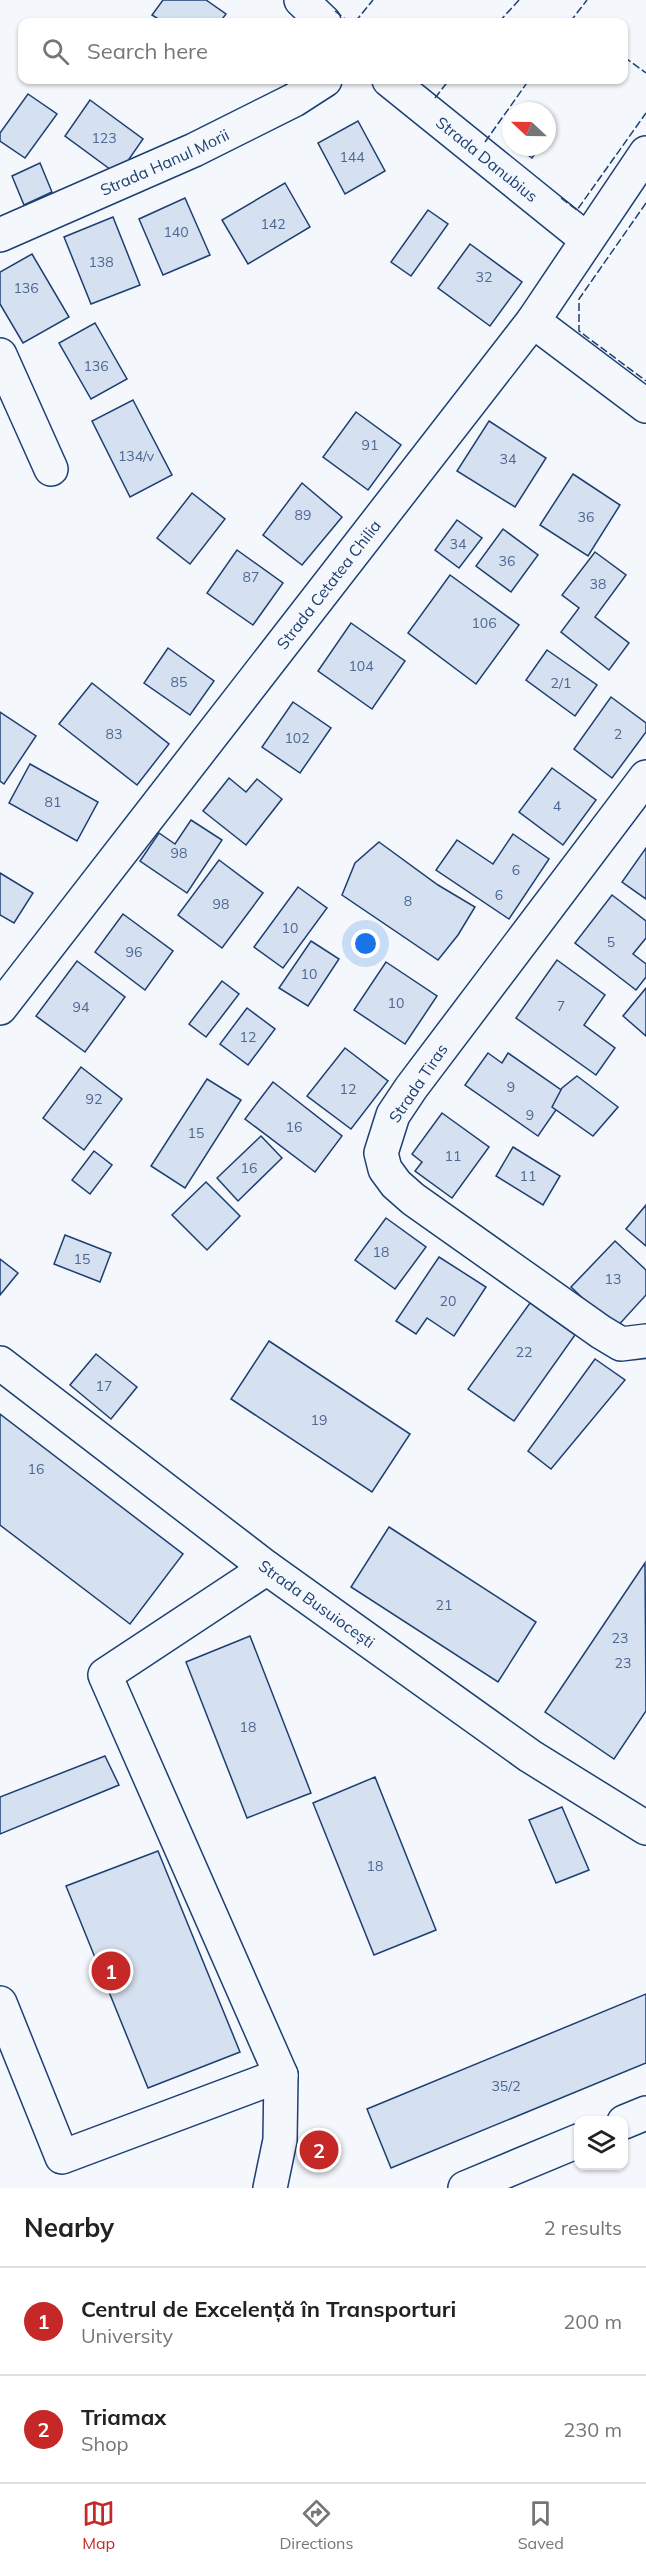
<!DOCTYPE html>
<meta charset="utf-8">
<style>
:root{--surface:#fff;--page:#f6f6f6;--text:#222;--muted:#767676;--line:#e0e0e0;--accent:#c62828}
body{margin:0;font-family:Mulish,sans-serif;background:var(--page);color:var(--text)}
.controls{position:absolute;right:18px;bottom:18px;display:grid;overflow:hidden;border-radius:12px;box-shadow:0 2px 4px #0004}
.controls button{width:54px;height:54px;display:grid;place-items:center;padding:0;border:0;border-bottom:2px solid var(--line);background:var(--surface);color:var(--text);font:30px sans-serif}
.compass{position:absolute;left:502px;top:102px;width:54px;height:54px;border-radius:50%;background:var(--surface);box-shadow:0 2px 4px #0004;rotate:292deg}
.you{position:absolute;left:366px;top:944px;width:21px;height:21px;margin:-15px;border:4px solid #fff;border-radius:50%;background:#1a73e8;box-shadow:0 0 0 9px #1a73e833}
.badge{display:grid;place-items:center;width:39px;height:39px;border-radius:50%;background:var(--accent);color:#fff;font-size:20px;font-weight:700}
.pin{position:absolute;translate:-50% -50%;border:3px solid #fff;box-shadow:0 2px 6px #0006}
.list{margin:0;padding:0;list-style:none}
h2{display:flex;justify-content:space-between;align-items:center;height:78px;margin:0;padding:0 24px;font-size:26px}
h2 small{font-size:20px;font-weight:400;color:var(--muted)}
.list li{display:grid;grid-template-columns:39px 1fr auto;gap:18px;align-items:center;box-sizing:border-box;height:108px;padding:0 24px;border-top:2px solid var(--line)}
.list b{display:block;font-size:22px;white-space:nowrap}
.list p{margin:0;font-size:20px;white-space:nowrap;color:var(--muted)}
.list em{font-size:20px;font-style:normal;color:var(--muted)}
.icon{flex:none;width:33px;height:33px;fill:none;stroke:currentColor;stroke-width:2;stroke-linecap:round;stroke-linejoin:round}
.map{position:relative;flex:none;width:646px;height:2188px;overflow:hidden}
.search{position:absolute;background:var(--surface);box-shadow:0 2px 4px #0004;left:18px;right:18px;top:18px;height:66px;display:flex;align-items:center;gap:15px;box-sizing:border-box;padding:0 21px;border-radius:12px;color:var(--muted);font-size:22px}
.sheet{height:294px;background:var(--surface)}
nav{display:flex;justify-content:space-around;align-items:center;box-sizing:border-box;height:84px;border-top:2px solid var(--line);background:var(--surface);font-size:16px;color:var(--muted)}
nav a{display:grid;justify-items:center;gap:3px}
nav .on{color:var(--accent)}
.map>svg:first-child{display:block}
</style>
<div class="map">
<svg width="646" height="2188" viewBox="0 0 646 2188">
<rect width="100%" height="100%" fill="#f4f7fb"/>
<!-- building -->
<g fill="#d5e0f0" stroke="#1d3f73" stroke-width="1.5">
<path d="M163 0H206L226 14 220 22H163L152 15Z"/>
<path d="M28 94 57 114 25 158 0 141V133Z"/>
<path d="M90 100 143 139 118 175 65 136Z"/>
<path d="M358 121 385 171 345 194 318 143Z"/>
<path d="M517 147H540L532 158Z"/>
<path d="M40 163 52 192 24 205 12 176Z"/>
<path d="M285 183 310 227 248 264 222 220Z"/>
<path d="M185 198 210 255 163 275 139 219Z"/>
<path d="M428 210 448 224 411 276 391 262Z"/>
<path d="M113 217 140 285 91 304 64 237Z"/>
<path d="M470 244 522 282 490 326 438 288Z"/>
<path d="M32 254 69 317 23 343 0 304V272Z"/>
<path d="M95 323 127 379 91 399 59 343Z"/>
<path d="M133 400 172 475 130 497 92 421Z"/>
<path d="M356 412 401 445 368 490 323 457Z"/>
<path d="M489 421 546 458 515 507 457 471Z"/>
<path d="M573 474 620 505 588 556 540 525Z"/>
<path d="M302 483 342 517 302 565 263 535Z"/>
<path d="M192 493 225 519 190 564 157 538Z"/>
<path d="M457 520 482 538 459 568 435 550Z"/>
<path d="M503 529 538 555 511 592 476 566Z"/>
<path d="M237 550 283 583 253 625 207 593Z"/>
<path d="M595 552 626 575 595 617 629 643 609 670 561 632 579 608 562 595Z"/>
<path d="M450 575 519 625 476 684 408 633Z"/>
<path d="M351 623 405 661 372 709 318 671Z"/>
<path d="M168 648 214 681 190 715 144 683Z"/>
<path d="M547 650 597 685 575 716 526 680Z"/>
<path d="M92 683 169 744 137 785 59 724Z"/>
<path d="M611 697 646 723V732L612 778 574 749Z"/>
<path d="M293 702 331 728 300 773 262 747Z"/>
<path d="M0 712 36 736 4 784 0 781Z"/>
<path d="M30 764 98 802 77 841 9 803Z"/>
<path d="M552 768 596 800 563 845 519 812Z"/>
<path d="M229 778 246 792 257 779 282 799 246 845 203 811Z"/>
<path d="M191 820 222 840 187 893 140 861 159 833 175 844Z"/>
<path d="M513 834 549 859 509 919 436 870 457 840 493 864Z"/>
<path d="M379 842 438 885 475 907 458 935 438 960 342 895 355 863Z"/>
<path d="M646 848V899L622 882Z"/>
<path d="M219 860 263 893 222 948 178 915Z"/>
<path d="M0 873 33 893 14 923 0 915Z"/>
<path d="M298 887 327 908 283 968 254 947Z"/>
<path d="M612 895 646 921V938L633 954 646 964V977L636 990 575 943Z"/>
<path d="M123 914 173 951 145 990 95 952Z"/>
<path d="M311 941 339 959 308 1006 279 988Z"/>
<path d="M557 960 605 995 584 1025 615 1048 596 1075 516 1018Z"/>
<path d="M77 961 125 997 85 1052 36 1016Z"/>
<path d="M386 962 437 996 405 1044 354 1010Z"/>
<path d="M222 981 239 994 206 1037 189 1024Z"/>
<path d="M646 988V1036L623 1016Z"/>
<path d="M247 1008 275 1029 248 1065 220 1044Z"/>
<path d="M345 1048 388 1081 351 1129 307 1096Z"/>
<path d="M488 1053 502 1063 508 1053 567 1094 538 1136 465 1085Z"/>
<path d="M81 1067 122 1099 84 1150 43 1118Z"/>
<path d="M577 1076 618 1107 593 1136 552 1107 562 1088Z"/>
<path d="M207 1079 241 1100 185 1188 151 1166Z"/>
<path d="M273 1082 342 1136 315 1172 245 1119Z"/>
<path d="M442 1113 489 1147 452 1198 415 1171 422 1162 412 1154Z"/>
<path d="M261 1136 282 1158 238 1201 217 1178Z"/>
<path d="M513 1147 560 1176 543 1205 496 1176Z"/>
<path d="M94 1151 112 1165 90 1194 72 1180Z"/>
<path d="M206 1182 240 1216 207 1250 172 1215Z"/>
<path d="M646 1205V1246L626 1229Z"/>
<path d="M386 1218 426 1247 395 1289 355 1260Z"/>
<path d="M65 1235 111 1253 100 1282 54 1264Z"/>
<path d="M615 1241 646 1270V1295L615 1329 571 1287Z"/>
<path d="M439 1257 486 1287 454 1336 427 1318 416 1334 396 1321Z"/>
<path d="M0 1259 18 1273 0 1295Z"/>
<path d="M530 1303 575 1335 514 1421 468 1389Z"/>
<path d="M269 1341 410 1434 372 1492 231 1399Z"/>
<path d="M96 1354 137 1387 111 1419 70 1385Z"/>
<path d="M595 1359 625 1380 551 1469 528 1451Z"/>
<path d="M0 1414 183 1554 130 1624 0 1525Z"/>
<path d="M389 1527 536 1622 498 1682 351 1587Z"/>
<path d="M645 1563 646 1711 614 1759 545 1712Z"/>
<path d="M250 1636 311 1793 247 1818 186 1662Z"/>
<path d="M105 1756 119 1785 0 1834V1797Z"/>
<path d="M375 1777 436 1930 374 1955 313 1803Z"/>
<path d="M562 1807 589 1870 556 1883 529 1820Z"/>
<path d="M158 1851 240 2052 148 2088 66 1886Z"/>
<path d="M646 1994V2063L391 2168 367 2109Z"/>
</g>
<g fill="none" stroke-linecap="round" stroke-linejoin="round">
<!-- minor casing -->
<g stroke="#1d3f73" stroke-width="36">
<g id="minor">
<path d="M301 0 324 22"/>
<path id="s1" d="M389 80 586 239"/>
<path id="s2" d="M0 235 194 150 294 100 325 80"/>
<path d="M533 321 646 406"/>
<path d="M0 355 51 469"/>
<path d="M646 777 411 1088 393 1115 381 1153 385 1169 396 1184 413 1199 601 1332 621 1344 646 1341"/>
<path id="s3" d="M0 1008 533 321 646 153"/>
<path id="s4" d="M0 1363 267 1568 530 1756 646 1828"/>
<path d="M267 1568 105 1675 281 2075 280 2140 270 2188"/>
<path d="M0 2003 62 2157 281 2075"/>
<path d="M624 2122 646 2113"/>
<path d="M465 2188 578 2141"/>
</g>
</g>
<!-- minor -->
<use href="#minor" stroke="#f4f7fb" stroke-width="33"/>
<!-- fence -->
<g stroke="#1d3f73" stroke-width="1.5" stroke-dasharray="8 3" stroke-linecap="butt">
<path d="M335 11 349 22"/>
<path d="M355 22 373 0"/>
<path d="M499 22 519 0"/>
<path d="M570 22 587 0"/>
<path d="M624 57 646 73"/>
<path d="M435 98 449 80"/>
<path d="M485 142 529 80"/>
<path d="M561 198 577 210 646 113"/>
<path d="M646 203 579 299V331L646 381"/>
</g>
</g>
<g text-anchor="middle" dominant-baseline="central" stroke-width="4.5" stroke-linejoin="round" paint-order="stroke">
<!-- number labels -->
<g font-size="14" fill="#4b6792">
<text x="104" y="138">123</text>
<text x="352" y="157">144</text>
<text x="273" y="224">142</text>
<text x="176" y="232">140</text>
<text x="101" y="262">138</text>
<text x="484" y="277">32</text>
<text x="26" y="288">136</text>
<text x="96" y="366">136</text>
<text x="370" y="445">91</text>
<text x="136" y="456">134/v</text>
<text x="508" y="459">34</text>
<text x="303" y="515">89</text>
<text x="586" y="517">36</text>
<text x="458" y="544">34</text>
<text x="507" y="561">36</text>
<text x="251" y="577">87</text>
<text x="598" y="584">38</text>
<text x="484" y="623">106</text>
<text x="361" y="666">104</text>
<text x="179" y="682">85</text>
<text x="561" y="683">2/1</text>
<text x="114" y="734">83</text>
<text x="618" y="734">2</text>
<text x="297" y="738">102</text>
<text x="53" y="802">81</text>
<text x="557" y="806">4</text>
<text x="179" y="853">98</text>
<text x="516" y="870">6</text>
<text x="499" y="895">6</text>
<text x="408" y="901">8</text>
<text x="221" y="904">98</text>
<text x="290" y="928">10</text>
<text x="611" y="942">5</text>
<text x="134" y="952">96</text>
<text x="309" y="974">10</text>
<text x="396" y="1003">10</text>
<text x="561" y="1006">7</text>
<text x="81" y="1007">94</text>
<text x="248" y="1037">12</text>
<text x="511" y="1087">9</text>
<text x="348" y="1089">12</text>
<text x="94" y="1099">92</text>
<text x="530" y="1115">9</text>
<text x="294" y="1127">16</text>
<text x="196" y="1133">15</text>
<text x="453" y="1156">11</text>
<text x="249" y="1168">16</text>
<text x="528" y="1176">11</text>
<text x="381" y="1252">18</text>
<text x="82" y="1259">15</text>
<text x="613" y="1279">13</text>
<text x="448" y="1301">20</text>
<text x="524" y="1352">22</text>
<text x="104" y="1386">17</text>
<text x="319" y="1420">19</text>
<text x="36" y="1469">16</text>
<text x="444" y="1605">21</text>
<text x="620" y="1638">23</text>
<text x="623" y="1663">23</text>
<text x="248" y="1727">18</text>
<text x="375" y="1866">18</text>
<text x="506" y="2086">35/2</text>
</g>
<!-- street labels -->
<g font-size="16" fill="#1d3f73" stroke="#f4f7fb">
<text stroke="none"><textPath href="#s1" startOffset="126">Strada Danubius</textPath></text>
<text stroke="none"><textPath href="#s2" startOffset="180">Strada Hanul Morii</textPath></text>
<text stroke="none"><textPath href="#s3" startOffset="536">Strada Cetatea Chilia</textPath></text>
<text transform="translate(418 1083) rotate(-56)">Strada Tiras</text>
<text stroke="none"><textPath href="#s4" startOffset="398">Strada Busuiocești</textPath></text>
</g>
</g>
</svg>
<div class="controls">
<button><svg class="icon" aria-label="layers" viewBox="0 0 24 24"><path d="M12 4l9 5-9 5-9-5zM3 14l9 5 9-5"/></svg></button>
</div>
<svg class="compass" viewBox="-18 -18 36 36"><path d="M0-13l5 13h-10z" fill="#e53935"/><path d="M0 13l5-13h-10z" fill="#767676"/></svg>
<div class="you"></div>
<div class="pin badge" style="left:111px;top:1971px">1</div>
<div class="pin badge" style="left:319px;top:2150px">2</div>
<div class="search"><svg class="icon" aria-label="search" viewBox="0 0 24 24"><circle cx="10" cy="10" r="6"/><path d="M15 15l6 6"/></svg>Search here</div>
</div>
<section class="sheet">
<h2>Nearby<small>2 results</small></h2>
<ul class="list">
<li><span class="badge">1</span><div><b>Centrul de Excelență în Transporturi</b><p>University</p></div><em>200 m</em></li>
<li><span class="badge">2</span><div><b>Triamax</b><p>Shop</p></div><em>230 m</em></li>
</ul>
</section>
<nav>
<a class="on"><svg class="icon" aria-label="map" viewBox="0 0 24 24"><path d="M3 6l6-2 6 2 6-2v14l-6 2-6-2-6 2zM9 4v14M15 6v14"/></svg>Map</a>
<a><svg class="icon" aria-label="directions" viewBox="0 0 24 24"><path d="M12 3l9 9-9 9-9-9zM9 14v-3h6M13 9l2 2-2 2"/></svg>Directions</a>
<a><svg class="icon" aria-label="saved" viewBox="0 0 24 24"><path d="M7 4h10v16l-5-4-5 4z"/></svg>Saved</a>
</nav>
